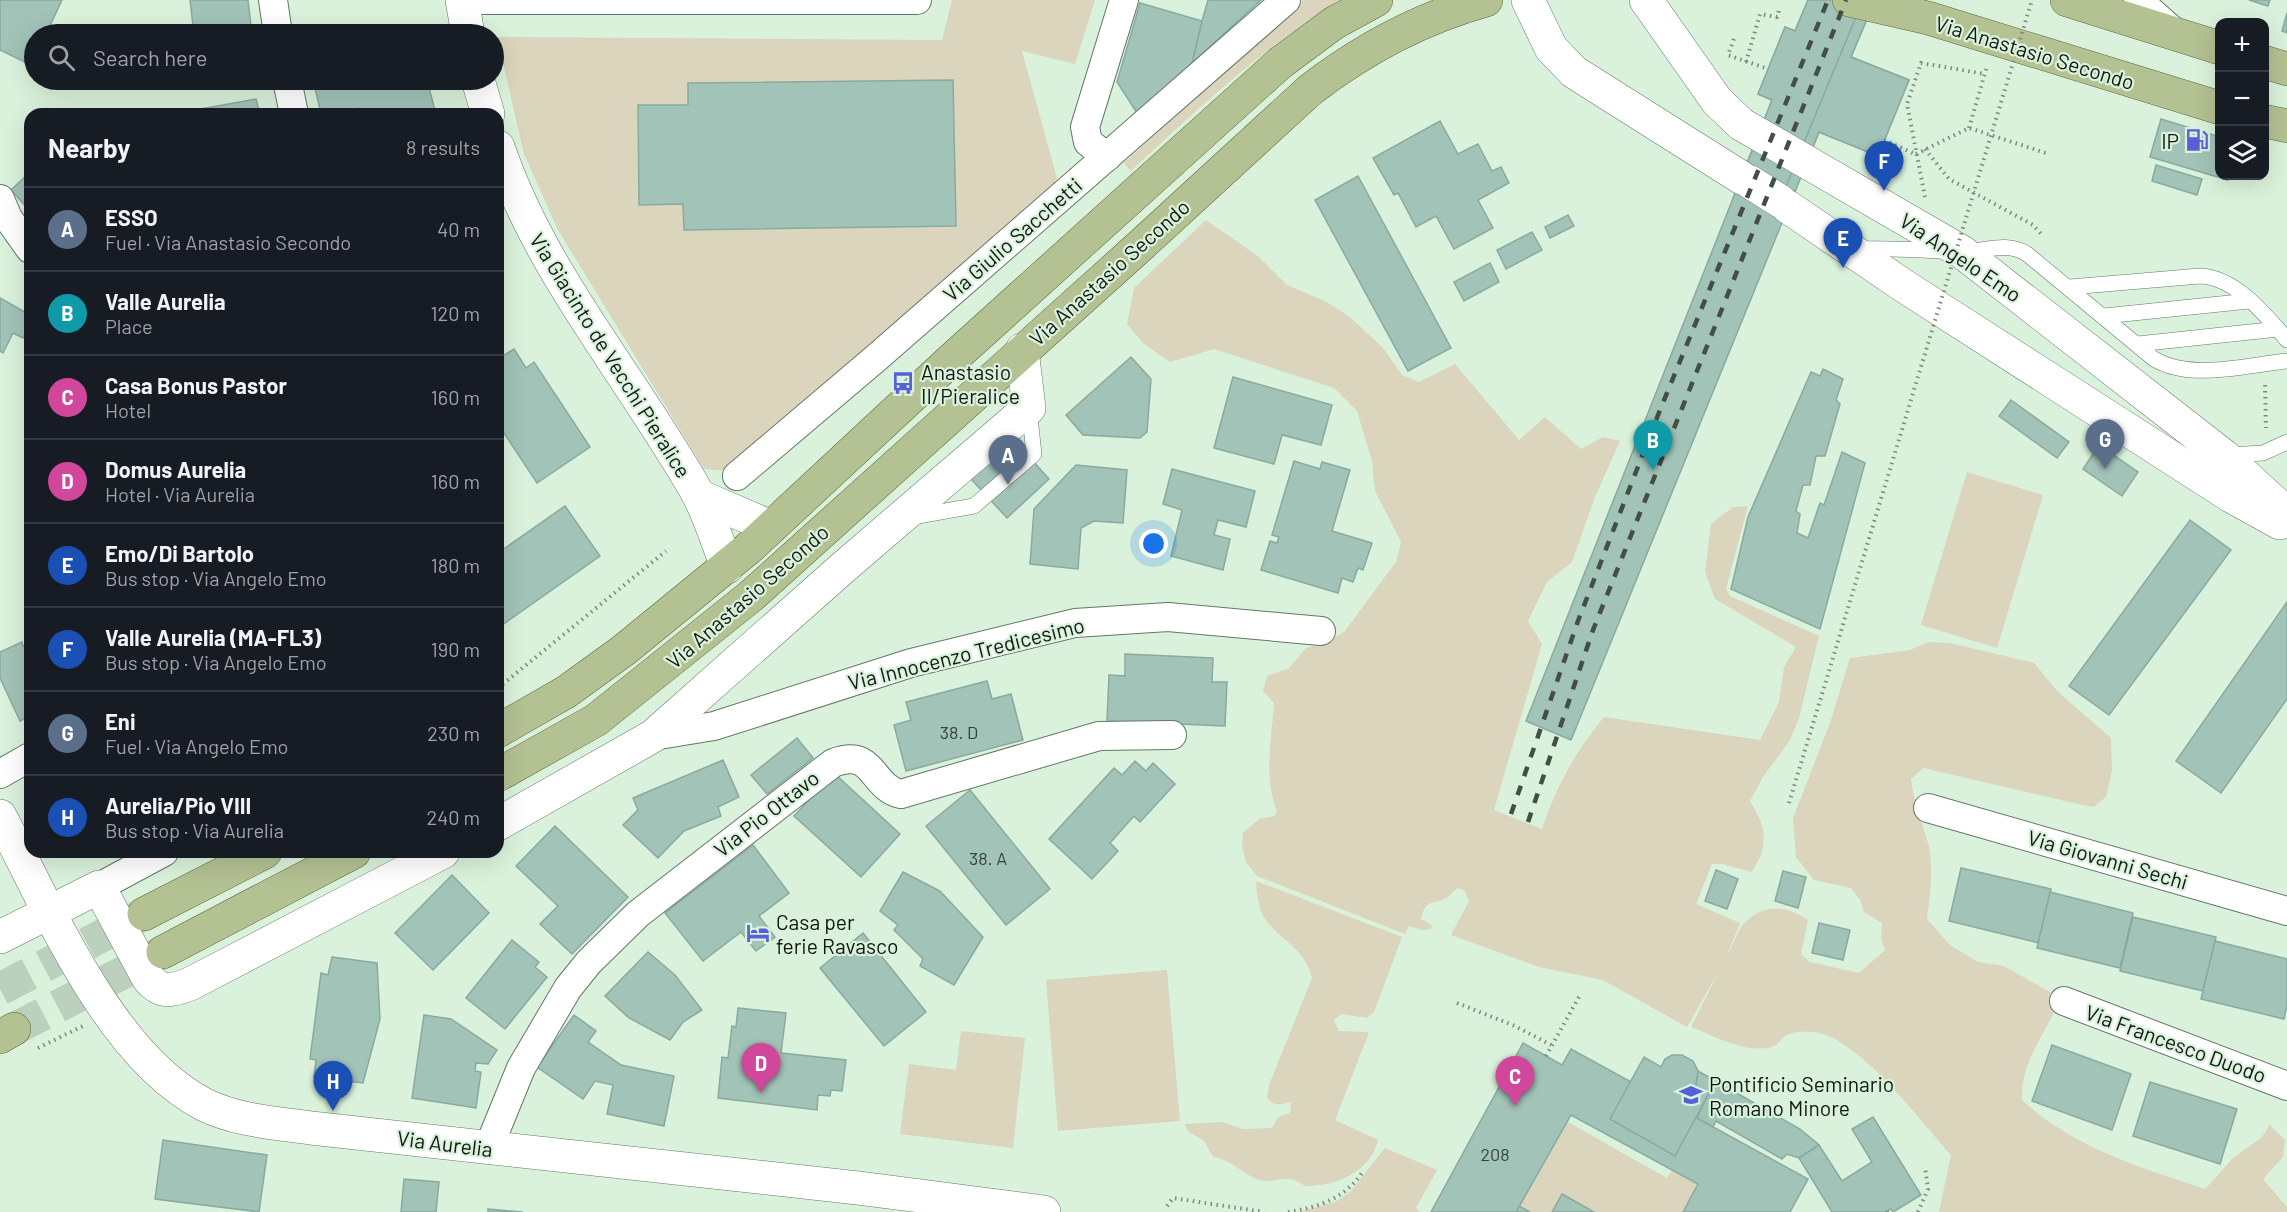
<!DOCTYPE html>
<meta charset="utf-8">
<style>
:root{--surface:#171b24;--page:#20242c;--text:#f1f3f6;--muted:#9ea1a6;--line:#363941;--accent:#5760d7}
body{margin:0;font-family:Barlow,sans-serif;background:var(--page);color:var(--text)}
.controls{position:absolute;right:18px;top:18px;display:grid;overflow:hidden;border-radius:12px;box-shadow:0 6px 24px #0002}
.controls button{width:54px;height:54px;display:grid;place-items:center;padding:0;border:0;border-bottom:2px solid var(--line);background:var(--surface);color:var(--text);font:30px sans-serif}
.you{position:absolute;left:1154px;top:544px;width:21px;height:21px;margin:-15px;border:4px solid #fff;border-radius:50%;background:#1a73e8;box-shadow:0 0 0 9px #1a73e833}
.badge{display:grid;place-items:center;width:39px;height:39px;border-radius:50%;background:var(--accent);color:#fff;font-size:20px;font-weight:700}
.pin{position:absolute;translate:-50% -50px;filter:drop-shadow(0 2px 3px #0008)}
.pin::after{content:'';position:absolute;top:32px;width:21px;height:18px;background:inherit;clip-path:polygon(0 0,100% 0,50% 100%)}
.list{margin:0;padding:0;list-style:none}
h2{display:flex;justify-content:space-between;align-items:center;height:78px;margin:0;padding:0 24px;font-size:26px}
h2 small{font-size:20px;font-weight:400;color:var(--muted)}
.list li{display:grid;grid-template-columns:39px 1fr auto;gap:18px;align-items:center;box-sizing:border-box;height:84px;padding:0 24px;border-top:2px solid var(--line)}
.list b{display:block;font-size:22px;white-space:nowrap}
.list p{margin:0;font-size:20px;white-space:nowrap;color:var(--muted)}
.list em{font-size:20px;font-style:normal;color:var(--muted)}
.icon{flex:none;width:33px;height:33px;fill:none;stroke:currentColor;stroke-width:2;stroke-linecap:round;stroke-linejoin:round}
.map{position:relative;flex:none;width:2287px;height:1212px;overflow:hidden}
.search{position:absolute;background:var(--surface);box-shadow:0 6px 24px #0002;left:24px;top:24px;width:480px;height:66px;display:flex;align-items:center;gap:15px;box-sizing:border-box;padding:0 21px;border-radius:33px;color:var(--muted);font-size:22px}
.panel{position:absolute;background:var(--surface);box-shadow:0 6px 24px #0002;left:24px;top:108px;width:480px;height:750px;border-radius:18px}
.map>svg:first-child{display:block}
</style>
<div class="map">
<svg width="2287" height="1212" viewBox="0 0 2287 1212">
<rect width="100%" height="100%" fill="#daf2dc"/>
<!-- green -->
<g fill="#dad5bc" fill-rule="evenodd">
<path d="M952 0H1095L1075 64 1022 51 1058 182 731 471 704 469 558 230 524 154 497 37 942 40ZM953 80 955 226 684 230 683 204 639 205 638 105H688V83Z"/>
<path d="M1303 0H1339C1262 49 1197 109 1131 171L1124 163Z"/>
<path d="M1206 220 1259 257 1287 285 1325 301 1350 317 1383 348 1402 375 1419 382 1455 364 1519 440 1545 417 1581 449 1603 437 1620 441 1595 497 1572 562 1547 582 1528 621 1542 644 1494 810 1542 829C1557 785 1575 752 1604 717L1760 740 1779 702 1784 667 1796 647 1715 599 1705 572 1711 524 1733 507 1748 506 1726 589 1730 596 1819 636 1799 718 1790 740 1763 777 1750 801C1767 829 1769 844 1752 872L1722 864H1712L1696 904 1740 923 1727 955C1733 946 1736 933 1743 925 1761 903 1787 905 1808 920L1801 954 1810 962 1859 973 1885 950 1881 939 1882 923 1864 912 1860 900 1851 888 1814 880 1796 857 1793 818 1830 723 1850 658 1910 650 1928 642 1950 643 2034 663 2058 692 2111 738 2112 771 2106 797 2094 807 2078 804 1923 768 1911 779C1914 804 1921 820 1928 843 1934 866 1930 896 1927 919L1950 945 1978 962 2004 966 2050 992 2053 1015C2038 1043 2021 1066 2022 1100 2076 1149 2138 1166 2205 1189L2234 1157 2261 1138 2270 1125 2285 1140 2283 1157 2263 1179 2287 1207V1212H1939L1951 1155C1922 1123 1855 1033 1812 1032 1804 1031 1791 1032 1785 1036 1780 1040 1776 1046 1771 1047 1746 1054 1714 1036 1691 1027L1719 971 1687 1027 1603 980 1539 967 1451 935 1469 901 1464 890 1458 888C1454 890 1451 895 1446 898 1433 906 1426 897 1421 919L1432 925 1431 929 1423 930 1409 926 1405 934 1257 876 1246 862 1242 846 1243 833 1259 819 1275 816 1277 811C1263 779 1272 736 1274 703L1263 691 1267 676 1288 669 1306 648 1329 641 1345 631 1396 562 1401 542 1375 491 1372 461 1357 411 1334 388 1214 349 1170 362 1144 344 1127 324 1134 288Z"/>
<path d="M1967 472 2043 495 1997 648 1921 625Z"/>
<path d="M1256 881 1402 937 1374 1012 1367 1018 1342 1014 1334 1020 1339 1031 1368 1032V1035L1335 1120 1378 1140C1371 1172 1334 1187 1305 1186 1283 1171 1280 1185 1260 1180 1243 1175 1231 1159 1213 1157L1204 1141 1188 1131 1185 1124 1222 1122 1243 1129 1272 1128 1278 1117 1290 1113 1291 1102C1280 1104 1274 1107 1267 1098L1269 1085 1312 978C1304 947 1282 942 1265 919 1258 908 1257 894 1256 881Z"/>
<path d="M1167 970 1180 1121 1058 1131 1046 980Z"/>
<path d="M961 1031 1025 1038 1013 1148 900 1134 909 1064 956 1070Z"/>
<path d="M1566 1121 1667 1178 1672 1170 1698 1184 1683 1212H1594L1562 1194 1552 1212H1530L1519 1206Z"/>
<path d="M1385 1148 1437 1170 1416 1208 1420 1212H1298L1335 1202 1350 1192Z"/>
</g>
<!-- building -->
<g fill="#a2c3b8" stroke="#89aa9f" stroke-width="1.5">
<path d="M0 0H62L46 34H34V58L31 65 0 50Z"/>
<path d="M190 0H248L252 34H194Z"/>
<path d="M1208 0H1261L1192 63 1202 21Z"/>
<path d="M1808 0H1825L1742 201 1733 198 1772 100 1758 94 1785 27 1795 31Z"/>
<path d="M1808 0H1875L1851 57 1909 80 1878 156 1819 132 1571 740 1526 721 1772 100 1758 94 1785 27 1795 31Z"/>
<path d="M1863 0H1875L1851 57 1909 80 1878 156 1819 132 1784 219 1774 215Z"/>
<path d="M2249 0H2270L2268 6Z"/>
<path d="M1140 3 1202 21 1192 63 1137 113 1117 82Z"/>
<path d="M2287 13V33L2282 31Z"/>
<path d="M313 80H427L436 114H360L358 108 348 111 349 114H314L320 109Z"/>
<path d="M953 80 956 226 684 230 683 204 639 205 638 105H688V83Z"/>
<path d="M256 99 260 114H201L200 109Z"/>
<path d="M2161 119 2220 137V176H2230L2228 180 2150 157Z"/>
<path d="M1440 121 1458 154 1478 144 1492 171 1501 167 1509 183 1478 200 1493 228 1454 249 1436 216 1416 227 1398 193 1394 195 1373 158Z"/>
<path d="M2156 165 2202 179 2197 195 2152 181Z"/>
<path d="M30 172V211L11 190Z"/>
<path d="M1358 176 1451 348 1408 371 1315 200Z"/>
<path d="M1568 215 1574 226 1550 238 1545 227Z"/>
<path d="M1532 232 1542 250 1506 269 1497 250Z"/>
<path d="M1490 263 1499 282 1464 301 1454 282Z"/>
<path d="M0 298 30 315V325L23 338 13 333 3 353 0 351Z"/>
<path d="M514 349 526 368 534 362 590 447 537 483 498 424V359Z"/>
<path d="M1131 357 1151 379 1147 432 1140 438 1083 435 1066 415Z"/>
<path d="M1823 369 1843 379 1836 400 1840 404 1825 456H1816L1810 485H1803L1796 511 1800 514 1797 533 1808 538 1820 503 1824 505 1842 452 1865 463 1820 629 1731 589 1748 517 1811 372 1820 376Z"/>
<path d="M1233 377 1332 405 1321 445 1282 435 1274 464 1214 448Z"/>
<path d="M2011 400 2069 442 2057 458 1999 416Z"/>
<path d="M1014 440 1049 479 1007 518 971 479Z"/>
<path d="M2099 445 2138 472 2122 496 2083 469Z"/>
<path d="M1294 461 1320 469 1322 462 1350 470 1332 531 1372 543 1363 570 1358 568 1353 582 1342 578 1338 593 1261 570 1270 541 1277 543 1279 537 1272 535Z"/>
<path d="M1076 465 1127 470 1123 523 1094 521 1081 528 1078 569 1030 564 1034 509Z"/>
<path d="M1172 469 1255 491 1246 527 1218 520 1214 535 1230 539 1223 570 1171 556 1182 510 1163 504Z"/>
<path d="M565 506 600 556 498 628V553Z"/>
<path d="M2190 520 2231 550 2109 715 2069 686Z"/>
<path d="M2287 602V699L2221 793 2176 761Z"/>
<path d="M22 642 23 646 30 643V716L20 721 0 678V652Z"/>
<path d="M1125 654 1213 658 1212 682H1227L1225 726 1107 721 1109 675 1125 676Z"/>
<path d="M987 681 992 699 1011 694 1023 740 906 771 894 725 911 720 906 702Z"/>
<path d="M797 738 813 758 767 794 751 775Z"/>
<path d="M723 760 739 797 718 807 721 816 684 831 658 858 623 825 638 810 633 798Z"/>
<path d="M1135 761 1146 771 1153 763 1175 784 1140 822 1134 816 1110 843 1118 851 1092 879 1049 839 1114 768 1122 775Z"/>
<path d="M834 773 900 834 861 877 794 816Z"/>
<path d="M970 790 1050 889 1006 925 926 826Z"/>
<path d="M555 826 628 897 572 954 540 924 558 906 516 866Z"/>
<path d="M753 845 789 893 759 916 775 937 756 951 741 932 703 961 665 913Z"/>
<path d="M1961 868 2051 889 2039 943 1949 921Z"/>
<path d="M1716 870 1738 879 1727 909 1705 901Z"/>
<path d="M1783 871 1806 877 1798 908 1775 901Z"/>
<path d="M903 872 940 891 983 937 954 985 920 966 923 959 894 930 898 925 880 911Z"/>
<path d="M452 875 489 913 433 970 395 933Z"/>
<path d="M2050 892 2133 913 2120 968 2037 948Z"/>
<path d="M2133 917 2216 937 2203 991 2120 971Z"/>
<path d="M1819 923 1850 930 1843 960 1812 953Z"/>
<path d="M863 933 926 1012 884 1046 820 968Z"/>
<path d="M512 940 539 962 535 967 547 977 505 1029 466 998Z"/>
<path d="M2215 941 2287 959V1005L2284 1019 2201 999Z"/>
<path d="M648 952 675 975 702 1010 683 1022 670 1040 629 1018 605 996Z"/>
<path d="M332 957 377 963 380 1019 363 1083 314 1077 316 1060 310 1059 321 973 328 975Z"/>
<path d="M738 1008 786 1013 781 1053 846 1060 842 1091 831 1090 830 1096 818 1095 817 1110 718 1098 722 1057 728 1058 732 1026 736 1027Z"/>
<path d="M424 1015 451 1019 497 1050 488 1064 476 1063 475 1071 481 1072 476 1108 412 1098Z"/>
<path d="M574 1015 596 1031 588 1042 621 1065 674 1076 664 1126 607 1114 613 1085 595 1081 583 1099 537 1067Z"/>
<path d="M1523 1043 1562 1065 1571 1049 1808 1179 1790 1212H1683L1698 1184 1571 1115 1516 1212H1431Z"/>
<path d="M2052 1045 2131 1074 2112 1130 2032 1101Z"/>
<path d="M1672 1055H1682L1693 1061 1698 1071 1696 1086 1709 1093 1675 1156 1610 1119 1644 1057 1661 1067 1665 1059Z"/>
<path d="M1698 1071 1800 1129 1819 1145 1799 1158 1787 1154 1782 1159 1716 1121 1713 1127 1697 1118 1709 1093 1696 1086Z"/>
<path d="M2150 1082 2237 1109 2220 1164 2133 1136Z"/>
<path d="M1873 1117 1921 1195 1893 1212 1891 1209 1885 1212H1832L1799 1158 1819 1145 1842 1181 1872 1162 1852 1129Z"/>
<path d="M163 1140 267 1155 259 1212 155 1199Z"/>
<path d="M404 1179 439 1182 436 1212H401Z"/>
<path d="M1562 1194 1594 1212H1552Z"/>
<path d="M1519 1206 1530 1212H1516Z"/>
<path d="M488 1209 523 1212H488Z"/>
</g>
<g fill="none" stroke-linecap="round" stroke-linejoin="round">
<!-- primary-tunnel -->
<g stroke="#bcd1bd" stroke-width="33" stroke-dasharray="33 16" stroke-linecap="butt">
<path d="M0 989 144 914"/>
<path d="M14 1029 163 952"/>
</g>
<!-- service casing -->
<g stroke="#637865" stroke-width="16">
<g id="service">
<path d="M1859 249C1893 248 1925 250 1958 252 1982 253 2006 240 2027 254L2154 359C2191 381 2246 365 2287 361"/>
<path d="M2070 287 2200 276C2235 277 2266 315 2287 340"/>
<path d="M2104 316 2249 301"/>
<path d="M2138 344 2278 329"/>
<path d="M2227 455 2263 453 2287 442"/>
<path d="M912 517 974 506 1034 454 1029 408"/>
</g>
</g>
<!-- minor casing -->
<g stroke="#637865" stroke-width="30">
<g id="minor">
<path d="M273 0 278 34"/>
<path d="M483 0H917"/>
<path d="M2138 0 2175 33"/>
<path d="M287 80 294 114"/>
<path d="M1107 157 1088 142 1085 127 1124 0"/>
<path d="M0 199 8 218 30 249"/>
<path d="M737 476 875 359 1286 0"/>
<path d="M653 736 714 726 911 663 1075 623 1168 617 1321 631"/>
<path d="M0 774 30 757"/>
<path d="M1928 808 2287 911"/>
<path d="M99 887 164 852"/>
<path d="M2064 1001 2287 1086"/>
<path d="M488 1149 521 1068 568 988 589 962 638 914 833 763C875 747 870 787 901 794L1099 736 1172 735"/>
</g>
</g>
<!-- tertiary casing -->
<g stroke="#637865" stroke-width="34">
<g id="tertiary">
<path d="M462 0 468 34"/>
<path d="M478 80 488 114"/>
<path d="M498 147C542 276 632 377 698 494 710 517 718 543 727 567"/>
<path d="M699 496 771 527"/>
<path d="M0 816C49 908 109 1056 205 1105 238 1121 276 1123 311 1128L858 1188 1044 1212"/>
<path d="M498 824 653 736 846 565 1029 408 1022 350"/>
<path d="M0 937 99 887 148 978C161 994 172 991 190 984L443 852"/>
</g>
</g>
<!-- secondary casing -->
<g stroke="#637865" stroke-width="34">
<g id="secondary">
<path d="M1528 0 1551 48 1574 72 1742 178"/>
<path d="M1646 0 1717 101 1741 124 1962 252 2224 456 2287 514"/>
<path d="M1750 182 1780 201"/>
<path d="M1788 207 1901 284 2052 381 2231 496 2280 523"/>
</g>
</g>
<!-- primary casing -->
<g stroke="#5a6a36" stroke-width="34">
<g id="primary">
<path d="M1849 0 1928 18 2220 108"/>
<path d="M2067 0 2220 48"/>
<path d="M2264 62 2287 69"/>
<path d="M2264 121 2287 126"/>
<path d="M498 731 566 692 624 650 750 547 951 360 1280 63 1334 23 1376 0"/>
<path d="M498 775 596 720 751 596 1140 246 1310 90C1363 49 1421 18 1486 0"/>
<path d="M144 914 265 852"/>
<path d="M163 952 354 852"/>
<path d="M0 1037 14 1029"/>
</g>
</g>
<!-- path -->
<g stroke="#7a8a7b" stroke-width="4" stroke-dasharray="1.5 4.5" stroke-linecap="butt">
<path d="M1734 39 1728 55 1768 69"/>
<path d="M1746 62 1760 14 1777 17 1780 7"/>
<path d="M1969 128 1987 66"/>
<path d="M1884 140 1915 154"/>
<path d="M1925 149 1949 179 2033 225 2043 236"/>
<path d="M1916 154 1969 128 2049 154"/>
<path d="M1925 197 1907 104 1921 63 1985 74"/>
<path d="M2265 385 2266 428"/>
<path d="M498 688 666 551"/>
<path d="M1457 1003 1515 1026 1551 1045"/>
<path d="M38 1048 83 1026"/>
<path d="M1546 1056 1579 997"/>
<path d="M1167 1206 1173 1198 1264 1212"/>
<path d="M1887 1211V1212"/>
<path d="M1288 1212C1320 1207 1346 1198 1364 1170"/>
<path d="M1918 1212 1928 1189 1925 1167"/>
</g>
<!-- service -->
<use href="#service" stroke="#fff" stroke-width="15"/>
<!-- minor -->
<use href="#minor" stroke="#fff" stroke-width="28"/>
<!-- tertiary -->
<use href="#tertiary" stroke="#fff" stroke-width="33"/>
<!-- secondary -->
<use href="#secondary" stroke="#fff" stroke-width="33"/>
<!-- primary -->
<use href="#primary" stroke="#b4c192" stroke-width="33"/>
<!-- rail -->
<g stroke="#434f44" stroke-width="4.5" stroke-dasharray="10 10" stroke-linecap="butt">
<path d="M1511 814 1578 621 1660 410 1828 0"/>
<path d="M1528 822 1593 630 1846 0"/>
</g>
<!-- path-bridge -->
<path stroke="#7a8a7b" stroke-width="4" stroke-dasharray="1.5 4.5" stroke-linecap="butt" d="M1789 803 2032 0"/>
</g>
<!-- icons -->
<defs>
<g id="fuel-bare" transform="scale(1.8)"><path d="M-5.5-6h7V0h2V4h1.3V-2.5L3-4.5l.8-.8L6-3V5H2.5V1h-1V6h-7ZM-4.2-4.7v3.2H.2V-4.7Z" fill="#5760d7" stroke="#daf2dc" stroke-width="2.5" paint-order="stroke"/></g>
<g id="bus-bare" transform="scale(1.8)"><path d="M-5-6H5V4H4V6H2V4H-2V6H-4V4H-5ZM-3.5-4V0h7V-4ZM-3.5 1.2v1.5H-2V1.2ZM2 1.2v1.5H3.5V1.2Z" fill="#5760d7" stroke="#daf2dc" stroke-width="2.5" paint-order="stroke"/></g>
<g id="hotel-bare" transform="scale(1.8)"><path d="M-6-4.5h1.5V1H6V5H4.5V3h-9V5H-6ZM-4 0a1.8 1.8 0 1 1 3.6 0ZM.5 0V-2.5h3Q6-2.5 6 0Z" fill="#5760d7" stroke="#daf2dc" stroke-width="2.5" paint-order="stroke"/></g>
<g id="school-bare" transform="scale(1.8)"><path d="M0-5L7-2L0 1L-7-2ZM-4 1L0 2.5L4 1V4Q0 6-4 4Z" fill="#5760d7" stroke="#daf2dc" stroke-width="2.5" paint-order="stroke"/></g>
</defs>
<g fill-rule="evenodd">
<use href="#fuel-bare" x="2197" y="140"/>
<use href="#bus-bare" x="903" y="383"/>
<use href="#hotel-bare" x="758" y="933"/>
<use href="#school-bare" x="1691" y="1095"/>
</g>
<g text-anchor="middle" dominant-baseline="central" stroke-width="4.5" stroke-linejoin="round" paint-order="stroke">
<!-- number labels -->
<g font-size="18" fill="#34423a">
<text x="959" y="732">38. D</text>
<text x="988" y="858">38. A</text>
<text x="1495" y="1154">208</text>
</g>
<!-- street labels -->
<g font-size="21" fill="#0f1710" stroke="#daf2dc">
<text transform="translate(2035 52) rotate(17)">Via Anastasio Secondo</text>
<text transform="translate(1012 239) rotate(-41)">Via Giulio Sacchetti</text>
<text transform="translate(1961 257) rotate(34)">Via Angelo Emo</text>
<text transform="translate(1109 272) rotate(-42)">Via Anastasio Secondo</text>
<text transform="translate(611 355) rotate(58)">Via Giacinto de Vecchi Pieralice</text>
<text transform="translate(747 596) rotate(-41)">Via Anastasio Secondo</text>
<text transform="translate(966 653) rotate(-14)">Via Innocenzo Tredicesimo</text>
<text transform="translate(766 813) rotate(-38)">Via Pio Ottavo</text>
<text transform="translate(2108 859) rotate(16)">Via Giovanni Sechi</text>
<text transform="translate(2176 1043) rotate(20)">Via Francesco Duodo</text>
<text transform="translate(445 1143) rotate(7)">Via Aurelia</text>
</g>
<!-- poi labels -->
<g font-size="21" fill="#0f1710" stroke="#daf2dc" text-anchor="start">
<text x="2179" y="140" text-anchor="end">IP</text>
<text x="921" y="371">Anastasio<tspan x="921" dy="24">II/Pieralice</tspan></text>
<text x="776" y="921">Casa per<tspan x="776" dy="24">ferie Ravasco</tspan></text>
<text x="1709" y="1083">Pontificio Seminario<tspan x="1709" dy="24">Romano Minore</tspan></text>
</g>
</g>
</svg>
<div class="controls">
<button>+</button>
<button>−</button>
<button><svg class="icon" aria-label="layers" viewBox="0 0 24 24"><path d="M12 4l9 5-9 5-9-5zM3 14l9 5 9-5"/></svg></button>
</div>
<div class="you"></div>
<div class="pin badge" style="left:1008px;top:485px;background:#5c6f8a">A</div>
<div class="pin badge" style="left:1653px;top:470px;background:#0f9aa8">B</div>
<div class="pin badge" style="left:1515px;top:1106px;background:#d1479c">C</div>
<div class="pin badge" style="left:761px;top:1093px;background:#d1479c">D</div>
<div class="pin badge" style="left:1843px;top:268px;background:#1a4fb4">E</div>
<div class="pin badge" style="left:1884px;top:191px;background:#1a4fb4">F</div>
<div class="pin badge" style="left:2105px;top:469px;background:#5c6f8a">G</div>
<div class="pin badge" style="left:333px;top:1111px;background:#1a4fb4">H</div>
<div class="search"><svg class="icon" aria-label="search" viewBox="0 0 24 24"><circle cx="10" cy="10" r="6"/><path d="M15 15l6 6"/></svg>Search here</div>
<section class="panel">
<h2>Nearby<small>8 results</small></h2>
<ul class="list">
<li><span class="badge" style="background:#5c6f8a">A</span><div><b>ESSO</b><p>Fuel · Via Anastasio Secondo</p></div><em>40 m</em></li>
<li><span class="badge" style="background:#0f9aa8">B</span><div><b>Valle Aurelia</b><p>Place</p></div><em>120 m</em></li>
<li><span class="badge" style="background:#d1479c">C</span><div><b>Casa Bonus Pastor</b><p>Hotel</p></div><em>160 m</em></li>
<li><span class="badge" style="background:#d1479c">D</span><div><b>Domus Aurelia</b><p>Hotel · Via Aurelia</p></div><em>160 m</em></li>
<li><span class="badge" style="background:#1a4fb4">E</span><div><b>Emo/Di Bartolo</b><p>Bus stop · Via Angelo Emo</p></div><em>180 m</em></li>
<li><span class="badge" style="background:#1a4fb4">F</span><div><b>Valle Aurelia (MA-FL3)</b><p>Bus stop · Via Angelo Emo</p></div><em>190 m</em></li>
<li><span class="badge" style="background:#5c6f8a">G</span><div><b>Eni</b><p>Fuel · Via Angelo Emo</p></div><em>230 m</em></li>
<li><span class="badge" style="background:#1a4fb4">H</span><div><b>Aurelia/Pio VIII</b><p>Bus stop · Via Aurelia</p></div><em>240 m</em></li>
</ul>
</section>
</div>
